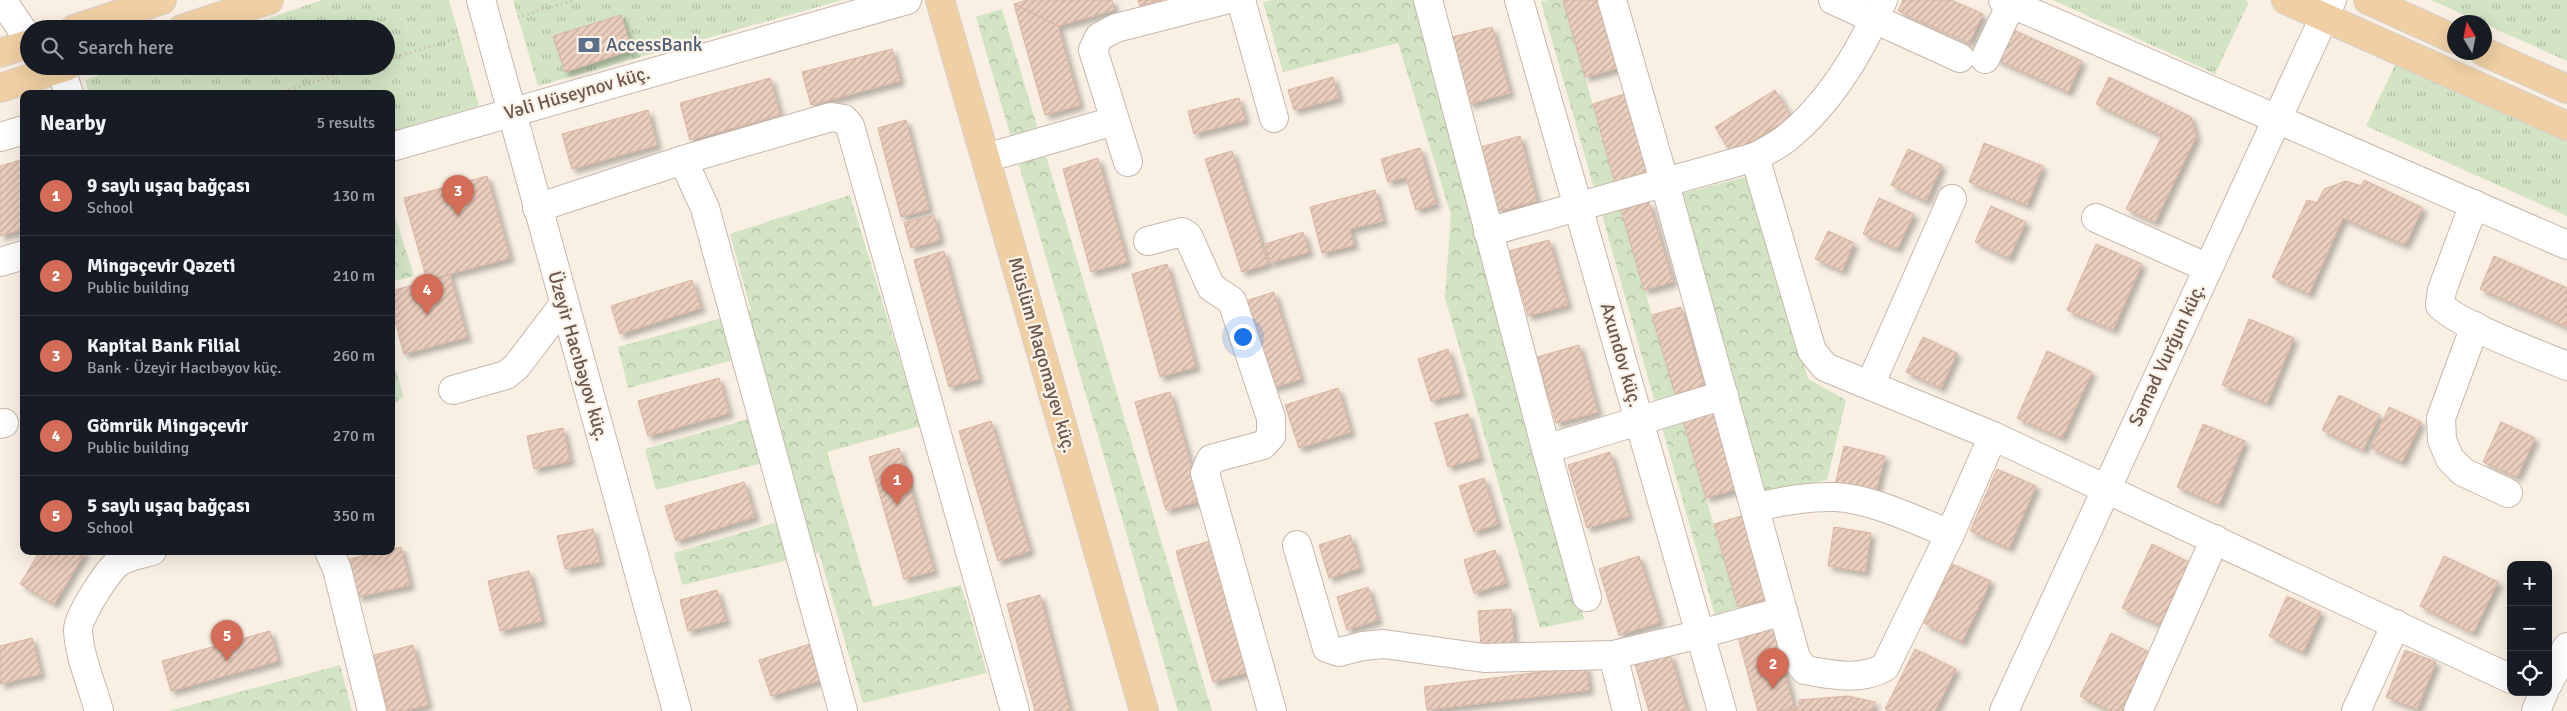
<!DOCTYPE html>
<meta charset="utf-8">
<style>
:root{--surface:#171b24;--page:#20242c;--text:#f1f3f6;--muted:#9ea1a6;--line:#363941;--accent:#d36d57}
body{margin:0;font-family:Signika,sans-serif;background:var(--page);color:var(--text)}
.controls{position:absolute;right:15px;bottom:15px;display:grid;overflow:hidden;border-radius:10px;box-shadow:0 5px 20px #0002}
.controls button{width:45px;height:45px;display:grid;place-items:center;padding:0;border:0;border-bottom:1px solid var(--line);background:var(--surface);color:var(--text);font:25px sans-serif}
.compass{position:absolute;left:2447px;top:15px;width:45px;height:45px;border-radius:50%;background:var(--surface);box-shadow:0 5px 20px #0002;rotate:350deg}
.you{position:absolute;left:1242px;top:336px;width:18px;height:18px;margin:-12px;border:4px solid #fff;border-radius:50%;background:#1a73e8;box-shadow:0 0 0 8px #1a73e833}
.badge{display:grid;place-items:center;width:32px;height:32px;border-radius:50%;background:var(--accent);color:#fff;font-size:16px;font-weight:700}
.pin{position:absolute;translate:-50% -41px;filter:drop-shadow(0 1px 2px #0008)}
.pin::after{content:'';position:absolute;top:26px;width:18px;height:15px;background:inherit;clip-path:polygon(0 0,100% 0,50% 100%)}
.list{margin:0;padding:0;list-style:none}
h2{display:flex;justify-content:space-between;align-items:center;height:65px;margin:0;padding:0 20px;font-size:21px}
h2 small{font-size:16px;font-weight:400;color:var(--muted)}
.list li{display:grid;grid-template-columns:32px 1fr auto;gap:15px;align-items:center;box-sizing:border-box;height:80px;padding:0 20px;border-top:1px solid var(--line)}
.list b{display:block;font-size:19px;white-space:nowrap}
.list p{margin:0;font-size:16px;white-space:nowrap;color:var(--muted)}
.list em{font-size:16px;font-style:normal;color:var(--muted)}
.icon{flex:none;width:28px;height:28px;fill:none;stroke:currentColor;stroke-width:2;stroke-linecap:round;stroke-linejoin:round}
.map{position:relative;flex:none;width:2567px;height:711px;overflow:hidden}
.search{position:absolute;background:var(--surface);box-shadow:0 5px 20px #0002;left:20px;top:20px;width:375px;height:55px;display:flex;align-items:center;gap:12px;box-sizing:border-box;padding:0 18px;border-radius:28px;color:var(--muted);font-size:19px}
.panel{position:absolute;background:var(--surface);box-shadow:0 5px 20px #0002;left:20px;top:90px;width:375px;height:465px;border-radius:10px}
.map>svg:first-child{display:block}
</style>
<div class="map">
<svg width="2567" height="711" viewBox="0 0 2567 711">
<defs>
<pattern id="forest-crowns" width="20" height="18" patternUnits="userSpaceOnUse" patternTransform="scale(1.25)"><rect width="20" height="18" fill="#d2e4c4"/><path d="M2 6a3 3 0 1 1 6 0M12 15a3 3 0 1 1 6 0" fill="none" stroke="#afbca1"/></pattern>
<pattern id="park-tufts" width="24" height="20" patternUnits="userSpaceOnUse" patternTransform="scale(1.25)"><rect width="24" height="20" fill="#d2e4c4"/><path d="M3 7l-1-3M5 7V3M7 7l1-3M15 17l-1-3M17 17v-4M19 17l1-3" fill="none" stroke="#afbca1"/></pattern>
<pattern id="building-hatch" width="6" height="6" patternUnits="userSpaceOnUse" patternTransform="scale(1.25)"><rect width="6" height="6" fill="#eacebe"/><path d="M-1 1l2-2M0 6l6-6M5 7l2-2" fill="none" stroke="#c2aa9d"/></pattern>
<filter id="shadow"><feDropShadow dx="4.5" dy="4.5" stdDeviation="2.5" flood-color="#0004"/></filter>
</defs>
<rect width="100%" height="100%" fill="#f9efe3"/>
<!-- forest -->
<g fill="url(#forest-crowns)">
<path d="M1272 0H1417L1584 619 1540 628 1445 298 1451 215 1398 43 1283 72 1263 2Z"/>
<path d="M1548 0H1563L1615 183 1594 188 1541 2Z"/>
<path d="M1002 9 1212 711H1178L976 17Z"/>
<path d="M1752 175 1808 379 1846 400 1827 480 1760 494 1677 195Z"/>
<path d="M850 195 920 426 827 452 873 607 961 585 987 673 863 703 819 553 682 585 674 553 804 514 787 457 656 490 645 449 776 411 760 353 628 388 618 347 751 310 730 234Z"/>
<path d="M391 204 414 276 391 282Z"/>
<path d="M1621 210 1738 607 1715 615 1602 215Z"/>
<path d="M391 350 403 396 391 407Z"/>
<path d="M340 665 352 711H169Z"/>
</g>
<!-- park -->
<g fill="url(#park-tufts)">
<path d="M322 0H449L479 106 391 132V94H89L85 80 125 66H386V29H237Z"/>
<path d="M513 0H842L538 86Z"/>
<path d="M2053 0H2244L2249 2 2215 74Z"/>
<path d="M2431 0H2567V61Z"/>
<path d="M2396 63 2567 139V216L2366 126Z"/>
</g>
<!-- building -->
<g fill="url(#building-hatch)" stroke="#dbb4a1" filter="url(#shadow)">
<path d="M1027 0H1112L1114 10 1058 26 1014 4Z"/>
<path d="M1138 0H1162L1140 6Z"/>
<path d="M1563 0H1600L1619 68 1585 77Z"/>
<path d="M1903 0H1951L1983 14 1969 43 1898 11Z"/>
<path d="M1014 4 1058 26 1080 105 1045 115Z"/>
<path d="M621 15 632 50 565 72 553 36Z"/>
<path d="M1492 27 1510 93 1469 104 1452 37Z"/>
<path d="M2009 28 2082 61 2068 92 1995 59Z"/>
<path d="M892 49 900 81 811 105 802 72Z"/>
<path d="M1333 77 1339 98 1294 110 1288 90Z"/>
<path d="M2109 77 2191 117 2196 137 2155 222 2126 209 2162 136 2096 104Z"/>
<path d="M770 78 780 115 690 140 680 103Z"/>
<path d="M1775 90 1791 117 1732 154 1715 127Z"/>
<path d="M1624 94 1648 173 1615 183 1593 104Z"/>
<path d="M1239 98 1245 120 1194 134 1188 111Z"/>
<path d="M648 110 657 145 572 169 562 134Z"/>
<path d="M906 120 929 209 901 217 878 128Z"/>
<path d="M1520 136 1537 201 1498 211 1481 147Z"/>
<path d="M1984 143 2043 166 2027 205 1969 182Z"/>
<path d="M1420 148 1436 204 1416 210 1406 177 1388 182 1381 159Z"/>
<path d="M1908 149 1942 165 1926 201 1891 185Z"/>
<path d="M1232 151 1268 264 1242 272 1205 159Z"/>
<path d="M1098 158 1127 262 1091 272 1063 169Z"/>
<path d="M24 159V229L0 236V166Z"/>
<path d="M487 176 510 258 427 280 404 198Z"/>
<path d="M2364 180 2423 208 2405 245 2343 218 2309 294 2272 277 2307 200 2317 203 2324 189 2346 181 2361 186Z"/>
<path d="M1375 190 1383 221 1350 229 1354 245 1322 253 1310 207Z"/>
<path d="M1879 198 1914 214 1897 249 1863 234Z"/>
<path d="M1649 202 1673 282 1644 290 1621 210Z"/>
<path d="M1991 206 2026 222 2009 258 1975 242Z"/>
<path d="M934 215 940 240 911 248 904 223Z"/>
<path d="M1828 231 1854 243 1842 271 1815 259Z"/>
<path d="M1303 232 1309 252 1270 263 1265 244Z"/>
<path d="M1549 240 1568 305 1528 316 1509 251Z"/>
<path d="M2096 244 2142 264 2113 330 2067 310Z"/>
<path d="M944 251 979 379 949 387 914 260Z"/>
<path d="M2494 256 2567 288V327L2480 289Z"/>
<path d="M1167 264 1196 367 1160 377 1132 274Z"/>
<path d="M450 275 467 337 404 354 391 306V291Z"/>
<path d="M692 280 701 308 620 334 611 306Z"/>
<path d="M1274 292 1301 379 1272 388 1245 301Z"/>
<path d="M1681 307 1704 385 1675 394 1652 315Z"/>
<path d="M2249 319 2294 338 2267 403 2222 385Z"/>
<path d="M1923 337 1957 353 1941 388 1906 372Z"/>
<path d="M1579 345 1598 412 1556 423 1537 357Z"/>
<path d="M1448 349 1461 393 1431 401 1418 359Z"/>
<path d="M2047 351 2092 372 2062 438 2017 418Z"/>
<path d="M719 378 729 413 648 436 638 401Z"/>
<path d="M1338 388 1351 432 1299 448 1285 405Z"/>
<path d="M1170 392 1201 501 1166 510 1135 402Z"/>
<path d="M2339 395 2380 415 2363 450 2322 430Z"/>
<path d="M2389 407 2421 422 2402 462 2371 448Z"/>
<path d="M1713 408 1737 489 1706 498 1682 417Z"/>
<path d="M1468 414 1480 458 1448 467 1435 423Z"/>
<path d="M991 421 1030 551 998 561 959 431Z"/>
<path d="M2501 422 2535 438 2517 477 2483 462Z"/>
<path d="M2203 424 2245 441 2219 505 2177 487Z"/>
<path d="M563 428 570 461 534 469 527 436Z"/>
<path d="M1844 446 1885 456 1875 495 1835 485Z"/>
<path d="M899 448 934 571 904 579 869 457Z"/>
<path d="M1610 452 1629 516 1587 528 1568 465Z"/>
<path d="M1997 469 2036 486 2009 548 1970 531Z"/>
<path d="M1484 478 1498 524 1474 532 1459 486Z"/>
<path d="M744 482 755 517 676 541 665 506Z"/>
<path d="M1745 515 1769 598 1738 607 1714 524Z"/>
<path d="M1834 527 1871 533 1865 572 1828 566Z"/>
<path d="M593 529 600 562 565 569 557 536Z"/>
<path d="M1350 535 1360 568 1329 578 1319 545Z"/>
<path d="M1210 541 1248 672 1213 682 1176 551Z"/>
<path d="M2152 544 2189 562 2160 625 2122 608Z"/>
<path d="M401 547 410 585 358 597 349 559Z"/>
<path d="M1495 550 1506 583 1474 593 1464 560Z"/>
<path d="M40 551H86L54 604 20 584Z"/>
<path d="M1639 556 1660 622 1619 635 1599 569Z"/>
<path d="M2444 556 2498 582 2473 633 2420 606Z"/>
<path d="M1952 564 1991 581 1962 642 1924 623Z"/>
<path d="M529 571 542 621 500 631 488 581Z"/>
<path d="M1368 587 1378 620 1347 630 1337 597Z"/>
<path d="M717 590 726 621 688 631 680 600Z"/>
<path d="M1040 595 1070 711H1035L1007 604Z"/>
<path d="M2287 596 2321 612 2303 652 2269 636Z"/>
<path d="M1511 609 1514 643 1481 646 1478 611Z"/>
<path d="M1772 624 1794 708 1780 711H1758L1737 633Z"/>
<path d="M270 631 278 661 171 691 162 661Z"/>
<path d="M2111 633 2149 652 2121 711H2111L2080 696Z"/>
<path d="M32 638 41 674 0 684V646Z"/>
<path d="M810 644 821 680 771 696 759 660Z"/>
<path d="M413 645 428 705 403 711H388L374 655Z"/>
<path d="M1915 649 1956 669 1935 711H1889L1885 709Z"/>
<path d="M2405 650 2436 662 2417 709 2386 697Z"/>
<path d="M1670 654 1687 711H1649L1635 664Z"/>
<path d="M1586 666 1589 690 1427 710 1424 687Z"/>
<path d="M1848 696 1875 702 1872 711H1787L1800 707 1799 700Z"/>
</g>
<g fill="none" stroke-linecap="round" stroke-linejoin="round">
<!-- minor casing -->
<g stroke="#c8b7ab" stroke-width="30">
<g id="minor">
<path d="M2 0 29 40"/>
<path d="M481 0 677 711"/>
<path d="M1241 0 1274 118"/>
<path d="M1428 0 1546 449 1587 597"/>
<path d="M1519 0 1722 711"/>
<path d="M1612 0 1665 184 1796 658 1805 670C1831 675 1862 681 1885 667L1950 534 1993 436"/>
<path d="M1833 0 1960 58"/>
<path d="M2003 0 2567 245"/>
<path d="M1985 59 2011 4"/>
<path d="M61 69 69 94"/>
<path d="M0 137 24 130"/>
<path d="M391 147 907 0"/>
<path d="M1755 157 1812 351 1825 367 1993 436 2511 679"/>
<path d="M986 158 1114 121"/>
<path d="M683 160 705 208 843 711"/>
<path d="M1128 162 1093 50 1099 37 1116 28 1225 0"/>
<path d="M2474 204 2442 290 2440 305C2459 325 2538 354 2567 366"/>
<path d="M537 208 683 160 831 117 844 119 850 126 1015 711"/>
<path d="M2096 218 2208 268"/>
<path d="M1488 232 1755 157C1766 151 1779 145 1788 137 1832 101 1861 51 1883 0"/>
<path d="M1148 241 1182 232 1188 236 1211 287 1232 301 1271 418V436L1263 445 1211 459 1205 473 1272 711"/>
<path d="M0 262 24 255"/>
<path d="M2475 326 2441 418 2442 440 2450 459 2463 472 2508 493"/>
<path d="M1870 385 1952 199"/>
<path d="M453 390 506 375 516 367 564 304"/>
<path d="M0 424 4 423"/>
<path d="M1546 449 1724 395"/>
<path d="M1755 507C1781 502 1808 496 1835 497 1870 498 1917 521 1950 534"/>
<path d="M1297 545 1327 648 1339 652 1363 646 1384 644 1484 658 1613 655 1701 634 1783 611"/>
<path d="M329 551 337 569 372 711"/>
<path d="M1613 655 1627 711"/>
<path d="M2548 684 2567 647"/>
<path d="M99 711C92 685 79 656 78 630 78 616 108 570 119 562 128 556 142 554 152 551"/>
<path d="M2004 711 2332 0"/>
<path d="M2138 711 2215 539"/>
<path d="M2356 711 2396 624"/>
<path d="M2536 711 2544 692"/>
</g>
</g>
<!-- major casing -->
<g stroke="#d6d0cd" stroke-width="30">
<g id="major">
<path d="M940 0 1144 711"/>
<path d="M2286 0 2567 126"/>
<path d="M2368 0 2454 39"/>
<path d="M74 29 162 0"/>
<path d="M182 29 269 0"/>
<path d="M2484 52 2567 89"/>
<path d="M0 53 29 44"/>
<path d="M0 88 68 66"/>
</g>
</g>
<!-- path -->
<g stroke="#ceb1a2" stroke-width="3" stroke-dasharray="1 4" stroke-linecap="butt">
<path d="M518 17 575 0"/>
<path d="M386 60 460 37"/>
<path d="M275 94 365 66"/>
</g>
<!-- minor -->
<use href="#minor" stroke="#fff" stroke-width="28"/>
<!-- major -->
<use href="#major" stroke="#efcfa3" stroke-width="28"/>
</g>
<!-- icons -->
<defs>
<g id="bank-bare" transform="scale(1.725)"><path d="M-6-4H6V4H-6ZM0-2.3a2.3 2.3 0 1 0 0 4.6a2.3 2.3 0 1 0 0-4.6Z" fill="#5c6f8a" stroke="#fcf3e8" stroke-width="2.5" paint-order="stroke"/></g>
</defs>
<g fill-rule="evenodd">
<use href="#bank-bare" x="589" y="45"/>
</g>
<g text-anchor="middle" dominant-baseline="central" stroke-width="4.5" stroke-linejoin="round" paint-order="stroke">
<!-- service labels -->
<g font-size="19" fill="#4e5e75" stroke="#fcf3e8" text-anchor="start">
<text x="606" y="45">AccessBank</text>
</g>
<!-- street labels -->
<g font-size="19" fill="#6d574c" stroke="#fcf3e8">
<text transform="translate(577 93) rotate(-16)">Vəli Hüseynov küç.</text>
<text transform="translate(1042 355) rotate(74)">Müslüm Maqomayev küç.</text>
<text transform="translate(1621 355) rotate(74)">Axundov küç.</text>
<text transform="translate(2167 355) rotate(-65)">Səməd Vurğun küç.</text>
<text transform="translate(578 356) rotate(74)">Üzeyir Hacıbəyov küç.</text>
</g>
</g>
</svg>
<div class="controls">
<button>+</button>
<button>−</button>
<button><svg class="icon" aria-label="locate" viewBox="0 0 24 24"><circle cx="12" cy="12" r="6"/><path d="M12 2v4M12 18v4M2 12h4M18 12h4"/></svg></button>
</div>
<svg class="compass" viewBox="-18 -18 36 36"><path d="M0-13l5 13h-10z" fill="#e53935"/><path d="M0 13l5-13h-10z" fill="#9ea1a6"/></svg>
<div class="you"></div>
<div class="pin badge" style="left:897px;top:505px">1</div>
<div class="pin badge" style="left:1773px;top:689px">2</div>
<div class="pin badge" style="left:458px;top:216px">3</div>
<div class="pin badge" style="left:427px;top:315px">4</div>
<div class="pin badge" style="left:227px;top:661px">5</div>
<div class="search"><svg class="icon" aria-label="search" viewBox="0 0 24 24"><circle cx="10" cy="10" r="6"/><path d="M15 15l6 6"/></svg>Search here</div>
<section class="panel">
<h2>Nearby<small>5 results</small></h2>
<ul class="list">
<li><span class="badge">1</span><div><b>9 saylı uşaq bağçası</b><p>School</p></div><em>130 m</em></li>
<li><span class="badge">2</span><div><b>Mingəçevir Qəzeti</b><p>Public building</p></div><em>210 m</em></li>
<li><span class="badge">3</span><div><b>Kapital Bank Filial</b><p>Bank · Üzeyir Hacıbəyov küç.</p></div><em>260 m</em></li>
<li><span class="badge">4</span><div><b>Gömrük Mingəçevir</b><p>Public building</p></div><em>270 m</em></li>
<li><span class="badge">5</span><div><b>5 saylı uşaq bağçası</b><p>School</p></div><em>350 m</em></li>
</ul>
</section>
</div>
